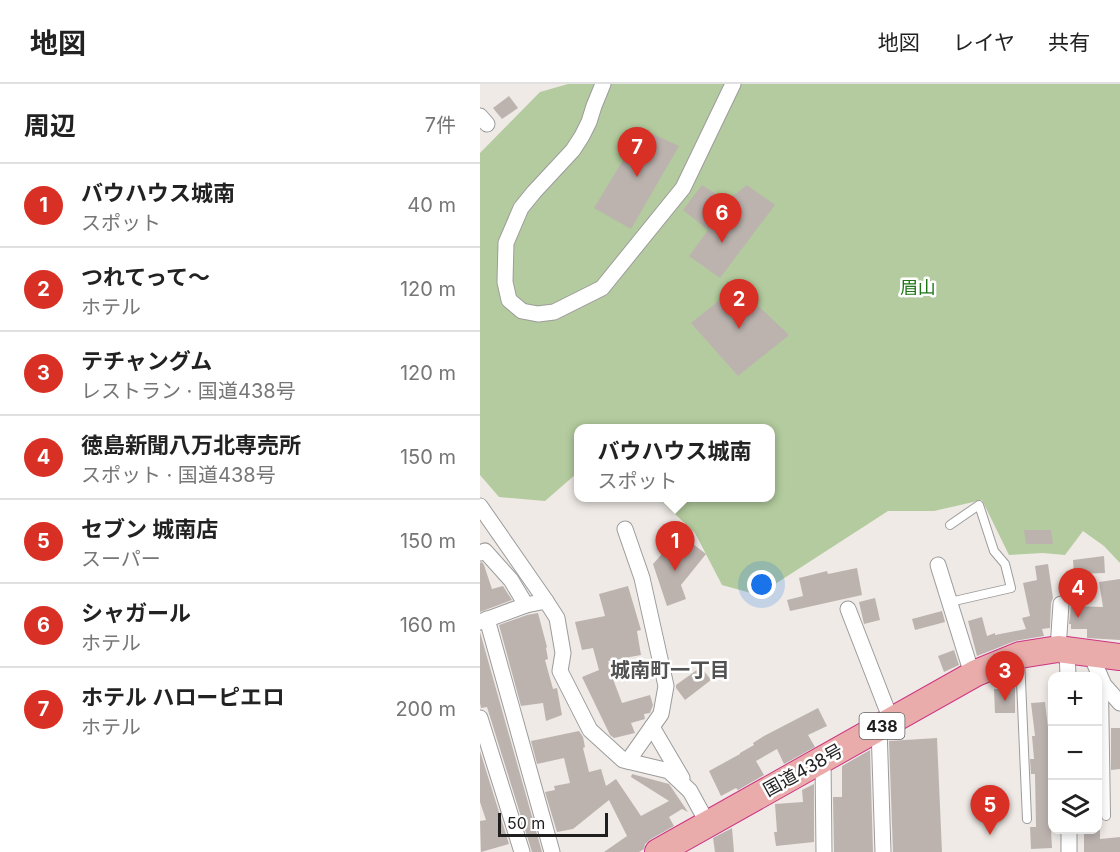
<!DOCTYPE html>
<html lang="ja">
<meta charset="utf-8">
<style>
:root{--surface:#fff;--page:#f2f2f2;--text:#222;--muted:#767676;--line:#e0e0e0;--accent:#d93025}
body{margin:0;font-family:Inter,"Noto Sans JP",sans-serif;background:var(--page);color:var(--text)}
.controls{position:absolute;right:18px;bottom:18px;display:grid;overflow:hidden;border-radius:12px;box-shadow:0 3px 9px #0003}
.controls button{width:54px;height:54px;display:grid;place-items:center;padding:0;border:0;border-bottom:2px solid var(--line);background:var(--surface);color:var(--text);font:30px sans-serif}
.scale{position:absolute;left:18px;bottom:15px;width:110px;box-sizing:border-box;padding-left:6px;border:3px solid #1f1f1f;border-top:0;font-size:16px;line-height:21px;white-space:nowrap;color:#1f1f1f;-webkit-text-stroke:4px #fff;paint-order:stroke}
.you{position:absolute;left:282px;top:501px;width:21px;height:21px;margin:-15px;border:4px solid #fff;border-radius:50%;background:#1a73e8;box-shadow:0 0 0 9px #1a73e833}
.badge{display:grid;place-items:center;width:39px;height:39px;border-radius:50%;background:var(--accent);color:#fff;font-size:20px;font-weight:700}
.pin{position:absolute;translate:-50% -50px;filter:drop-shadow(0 2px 3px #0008)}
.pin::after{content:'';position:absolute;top:32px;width:21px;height:18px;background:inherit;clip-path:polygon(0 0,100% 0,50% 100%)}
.popup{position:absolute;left:94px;top:340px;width:201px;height:78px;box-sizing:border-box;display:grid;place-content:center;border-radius:12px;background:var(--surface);filter:drop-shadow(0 2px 4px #0005);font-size:20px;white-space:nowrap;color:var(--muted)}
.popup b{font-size:22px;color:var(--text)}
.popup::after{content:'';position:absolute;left:50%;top:100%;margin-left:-12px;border:12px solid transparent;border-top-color:var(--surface)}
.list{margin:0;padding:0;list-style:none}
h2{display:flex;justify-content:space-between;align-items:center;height:78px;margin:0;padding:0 24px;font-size:26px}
h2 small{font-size:20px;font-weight:400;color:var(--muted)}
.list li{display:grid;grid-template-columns:39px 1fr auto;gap:18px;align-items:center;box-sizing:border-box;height:84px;padding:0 24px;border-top:2px solid var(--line)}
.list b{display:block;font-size:22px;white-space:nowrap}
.list p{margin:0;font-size:20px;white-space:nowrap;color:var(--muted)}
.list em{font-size:20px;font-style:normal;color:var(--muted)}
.icon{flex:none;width:33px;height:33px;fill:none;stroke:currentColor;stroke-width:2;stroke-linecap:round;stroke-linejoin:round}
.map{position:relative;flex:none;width:640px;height:768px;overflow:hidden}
header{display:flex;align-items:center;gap:36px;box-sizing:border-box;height:84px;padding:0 30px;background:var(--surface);border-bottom:2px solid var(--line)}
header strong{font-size:28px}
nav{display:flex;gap:33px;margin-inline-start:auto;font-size:21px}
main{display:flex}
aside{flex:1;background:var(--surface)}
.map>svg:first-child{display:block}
</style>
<header>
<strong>地図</strong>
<nav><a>地図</a><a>レイヤ</a><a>共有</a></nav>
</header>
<main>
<aside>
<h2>周辺<small>7件</small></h2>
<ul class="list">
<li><span class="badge">1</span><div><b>バウハウス城南</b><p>スポット</p></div><em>40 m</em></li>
<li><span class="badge">2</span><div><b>つれてって～</b><p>ホテル</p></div><em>120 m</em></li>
<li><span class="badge">3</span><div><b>テチャングム</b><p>レストラン · 国道438号</p></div><em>120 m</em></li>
<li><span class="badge">4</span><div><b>徳島新聞八万北専売所</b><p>スポット · 国道438号</p></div><em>150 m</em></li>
<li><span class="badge">5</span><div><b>セブン 城南店</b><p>スーパー</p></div><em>150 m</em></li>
<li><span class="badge">6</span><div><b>シャガール</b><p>ホテル</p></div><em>160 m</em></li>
<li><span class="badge">7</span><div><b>ホテル ハローピエロ</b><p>ホテル</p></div><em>200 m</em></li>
</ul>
</aside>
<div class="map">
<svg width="640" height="768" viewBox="0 0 640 768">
<rect width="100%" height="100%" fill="#efeae6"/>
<!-- forest -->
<path fill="#b3cb9e" d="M88 0H640V479L624 462 603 447 585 471 563 469 529 471 502 416 454 427H408L278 511 242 501 215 449 178 414H291V344H99V391L96 390 65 417 19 413 0 391V69L60 8Z"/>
<!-- building -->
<g fill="#bcb3af">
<path d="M29 12 38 24 22 35 13 24Z"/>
<path d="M162 45 199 62 151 145 114 124Z"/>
<path d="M222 101 247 117 267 101 295 121 240 194 209 172 228 146 203 126Z"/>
<path d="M257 202 309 251 258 292 211 239Z"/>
<path d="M544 446H571L573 460H546Z"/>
<path d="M200 450 226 470 201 501 206 515 187 522 173 480Z"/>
<path d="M624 472 625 489 594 490 593 476Z"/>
<path d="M2 478 4 481 12 505 23 502 32 516 0 528V479Z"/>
<path d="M568 480 573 514 571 519 570 544 562 545 564 552 535 557 497 572 488 537 502 533 507 552 515 549V551L546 545 542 534 550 532 543 499 557 496 555 482Z"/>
<path d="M377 484 382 511 310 527 307 516 323 512 319 494 347 487 348 490Z"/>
<path d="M640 495V556L607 554V545H591V540H589L591 522 623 523 619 498Z"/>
<path d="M148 502 161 546 157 547 161 571 128 577 135 594 133 595 142 619 170 611 173 621 170 629 164 630 165 635 151 639 155 649 134 654 130 651 102 593 119 586 113 564 102 566 95 538 125 532 119 510Z"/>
<path d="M395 514 400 536 384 540 379 518Z"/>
<path d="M462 527 465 538 435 546 432 535Z"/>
<path d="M58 529 67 563 66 564 68 575 65 576 73 605 77 604 82 631 66 637 63 619 41 622 19 541 47 531Z"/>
<path d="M0 548 62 768H52L7 623 1 624 0 619Z"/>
<path d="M474 566 479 581 464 588 458 572Z"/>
<path d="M221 583 231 596 205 616 196 604V601Z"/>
<path d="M535 597V629H515L514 605H523V598Z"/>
<path d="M565 618 569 652H573V718H571V727H570L572 764 551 765 550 743H556L555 690H551L550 675H554L552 652H555L551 619Z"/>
<path d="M338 624 347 642 328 651 335 663 304 680 297 665 276 677 284 691 258 706 256 704 241 712 229 687 260 670V669L274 661 273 659 284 652Z"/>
<path d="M631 644H640V685L631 686Z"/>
<path d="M99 647 103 653 105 663 103 664 109 688 121 685 126 702 136 695 161 732 189 717 151 693 152 690 189 700 208 728 202 725 189 733 194 742 171 755 165 760 164 765 159 768H124L147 752 129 716 93 745 77 748 65 708 75 706 74 702 90 699 84 674 57 680 51 657Z"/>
<path d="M457 654 462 768H413L409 657Z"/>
<path d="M390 666 393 768H354L353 713H362V682Z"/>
<path d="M0 667 29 760 1 768 0 737 6 736 0 718Z"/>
<path d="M334 700V758L296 762 294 748H297L295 720 323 718 322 706Z"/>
<path d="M252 744 254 768H235L233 754Z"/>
<path d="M604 746H620V755L640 753V768H604Z"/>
</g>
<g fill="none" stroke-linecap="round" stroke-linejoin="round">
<!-- service casing -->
<g stroke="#9c9c9c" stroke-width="10">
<g id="service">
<path d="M470 518 531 504 525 480 514 467 499 421 470 441"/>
<path d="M540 574 547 735"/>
<path d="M624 605 626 732"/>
</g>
</g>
<!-- minor casing -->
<g stroke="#9c9c9c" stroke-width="17">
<g id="minor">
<path d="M123 0 114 22 109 38 102 52 93 66 54 108 41 124 26 159 25 198 29 216 42 227 58 230 74 228 122 204 203 104 253 0"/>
<path d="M0 32 7 40"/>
<path d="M0 422 66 517"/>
<path d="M145 445 162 494 186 602 181 630 148 677"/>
<path d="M0 469 5 467 31 496 46 521"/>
<path d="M458 481 492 590"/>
<path d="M368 525 411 636"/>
<path d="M7 535 72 768"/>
<path d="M0 538 46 521 66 517 77 534 83 569 80 587 110 646 143 676 189 687 210 707 228 740"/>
<path d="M578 565 581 520"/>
<path d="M587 567 588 592"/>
<path d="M610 569 624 601 640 619"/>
<path d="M0 634 42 768"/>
<path d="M172 643 202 694"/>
<path d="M399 643 403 768"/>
<path d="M343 675 344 768"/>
<path d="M589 746V768"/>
</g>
</g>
<!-- trunk casing -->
<g stroke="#cd3383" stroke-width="28">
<path id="trunk" d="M178 768 496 589 540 571 578 565 640 573"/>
</g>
<!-- service -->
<use href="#service" stroke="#fff" stroke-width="8"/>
<!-- minor -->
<use href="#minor" stroke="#fff" stroke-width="15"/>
<!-- trunk -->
<use href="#trunk" stroke="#eaacab" stroke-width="26"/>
</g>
<g text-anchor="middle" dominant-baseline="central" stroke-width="5" stroke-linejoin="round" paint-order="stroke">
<!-- shield labels -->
<rect fill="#fff" stroke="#626262" stroke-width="1.5" x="379.5" y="629" width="45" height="26" rx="4.5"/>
<g font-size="16" font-weight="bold" fill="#1f1f1f">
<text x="402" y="642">438</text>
</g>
<!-- park labels -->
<g font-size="18" fill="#1e7515" stroke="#fff">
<text x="438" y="203">眉山</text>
</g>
<!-- street labels -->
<g font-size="18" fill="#1f1f1f" stroke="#fff">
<text transform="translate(323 686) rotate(-29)">国道438号</text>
</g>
<!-- neighbourhood labels -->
<g font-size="20" font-weight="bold" fill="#525252" stroke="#fff">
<text x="190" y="586">城南町一丁目</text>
</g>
</g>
</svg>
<div class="controls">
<button>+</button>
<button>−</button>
<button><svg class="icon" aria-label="layers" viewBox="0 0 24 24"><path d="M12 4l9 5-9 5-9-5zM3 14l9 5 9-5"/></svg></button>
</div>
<div class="scale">50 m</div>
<div class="you"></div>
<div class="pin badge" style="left:195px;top:487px">1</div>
<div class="popup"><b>バウハウス城南</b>スポット</div>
<div class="pin badge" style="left:259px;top:245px">2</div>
<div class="pin badge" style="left:525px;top:617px">3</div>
<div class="pin badge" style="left:598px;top:534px">4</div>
<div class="pin badge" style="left:510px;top:751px">5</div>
<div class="pin badge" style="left:242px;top:159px">6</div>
<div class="pin badge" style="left:157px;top:93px">7</div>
</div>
</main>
